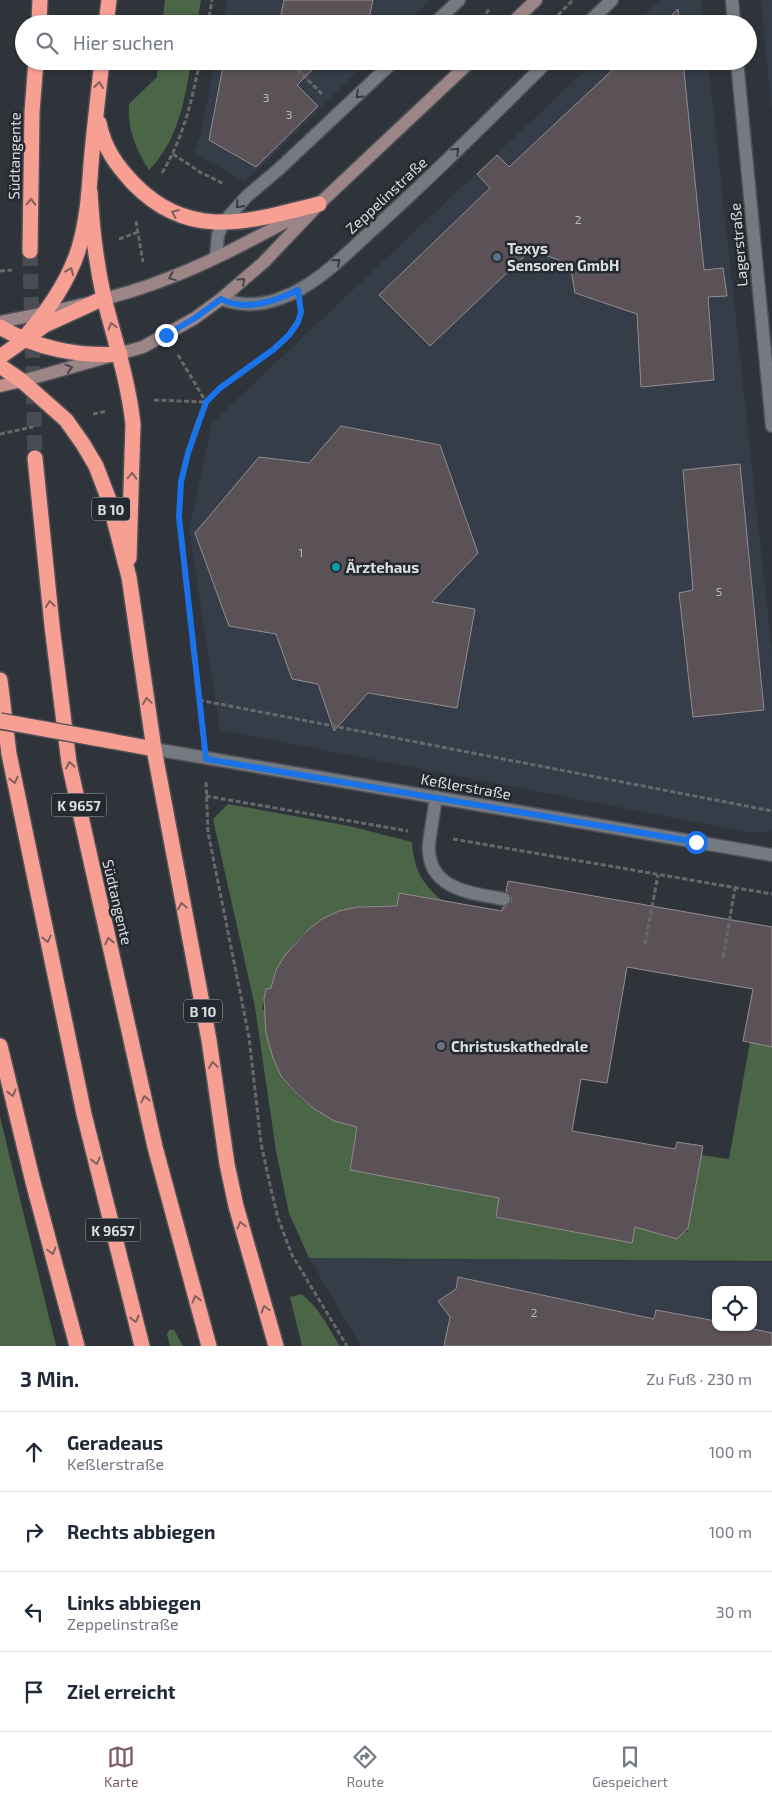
<!DOCTYPE html>
<html lang="de">
<meta charset="utf-8">
<style>
:root{--surface:#fff;--page:#f6f6f7;--text:#1f2937;--muted:#747a83;--line:#e0e1e3;--accent:#7f5c65}
body{margin:0;font-family:"Exo 2",sans-serif;background:var(--page);color:var(--text)}
.controls{position:absolute;right:15px;bottom:15px;display:grid;overflow:hidden;border-radius:10px;box-shadow:0 1px 4px #0004}
.controls button{width:45px;height:45px;display:grid;place-items:center;padding:0;border:0;border-bottom:1px solid var(--line);background:var(--surface);color:var(--text);font:25px sans-serif}
.stop{position:absolute;width:15px;height:15px;margin:-11px;border:4px solid #1a73e8;border-radius:50%;background:#fff}
.stop.end{background:#1a73e8;border-color:#fff;box-shadow:0 1px 5px #0008}
.list{margin:0;padding:0;list-style:none}
h2{display:flex;justify-content:space-between;align-items:center;height:65px;margin:0;padding:0 20px;font-size:21px}
h2 small{font-size:16px;font-weight:400;color:var(--muted)}
.list li{display:grid;grid-template-columns:32px 1fr auto;gap:15px;align-items:center;box-sizing:border-box;height:80px;padding:0 20px;border-top:1px solid var(--line)}
.list b{display:block;font-size:19px;white-space:nowrap}
.list p{margin:0;font-size:16px;white-space:nowrap;color:var(--muted)}
.list em{font-size:16px;font-style:normal;color:var(--muted)}
.icon{flex:none;width:28px;height:28px;fill:none;stroke:currentColor;stroke-width:2;stroke-linecap:round;stroke-linejoin:round}
.map{position:relative;flex:none;width:772px;height:1346px;overflow:hidden}
.search{position:absolute;background:var(--surface);box-shadow:0 1px 4px #0004;left:15px;right:15px;top:15px;height:55px;display:flex;align-items:center;gap:12px;box-sizing:border-box;padding:0 18px;border-radius:28px;color:var(--muted);font-size:19px}
.sheet{height:385px;background:var(--surface)}
nav{display:flex;justify-content:space-around;align-items:center;box-sizing:border-box;height:70px;border-top:1px solid var(--line);background:var(--surface);font-size:14px;color:var(--muted)}
nav a{display:grid;justify-items:center;gap:2px}
nav .on{color:var(--accent)}
.map>svg:first-child{display:block}
</style>
<div class="map">
<svg width="772" height="1346" viewBox="0 0 772 1346">
<rect width="100%" height="100%" fill="#2f343a"/>
<!-- built -->
<g fill="#343d48" fill-rule="evenodd">
<path d="M227 0H431L406 24H222Z"/>
<path d="M660 0H701L704 24H635Z"/>
<path d="M761 0H772V114Z"/>
<path d="M215 61H368L245 182 193 152 200 138Z"/>
<path d="M595 61H708L772 652V830L770 832H747L220 730 189 530 212 423Z"/>
<path d="M309 1258 772 1262V1346H361ZM716 1290H753V1327H716Z"/>
</g>
<!-- green -->
<g fill="#4b6547">
<path d="M165 0H201L197 24H162Z"/>
<path d="M158 61H191C185 100 178 141 149 170 136 150 127 128 129 104L157 77Z"/>
<path d="M228 804 349 826 412 842C414 869 421 883 443 901L399 893 396 907C384 906 370 905 357 907 314 913 283 948 271 988L266 989 262 1010H265C268 1075 295 1109 357 1127L350 1170 499 1198 496 1217 632 1242 636 1222 687 1232 701 1155 729 1159 750 1042 772 1047V1261L309 1258 289 1213 276 1151 255 1007 213 819Z"/>
<path d="M0 1117 56 1346H0Z"/>
<path d="M301 1294C318 1305 329 1329 340 1346H302L290 1297Z"/>
<path d="M169 1330H174L183 1346H170L167 1335Z"/>
</g>
<!-- building -->
<g fill="#5a5257" stroke="#958c91">
<path d="M284 0H373L368 24H279Z"/>
<path d="M678 9 680 24H662Z"/>
<path d="M224 61H321L297 85 318 106 256 167 209 140Z"/>
<path d="M622 61H683L704 270 723 268 727 296 708 297 714 380 641 387 637 314 575 293 570 264 531 250 430 346 379 295 490 188 477 174 497 155 509 167Z"/>
<path d="M341 426 440 445 478 553 432 602 475 609 457 708 368 693 334 731 318 684 292 679 276 634 229 626 195 533 259 457 309 463Z"/>
<path d="M740 464 764 710 693 717 679 593 693 590 683 470Z"/>
<path d="M508 881 772 927V1047L743 1041 753 989 627 967 607 1083 581 1079 572 1131 675 1149 677 1142 703 1146 688 1228 677 1239 635 1227 632 1243 496 1217 499 1198 350 1170 357 1127 334 1121 313 1108 296 1093 281 1076 273 1058 266 1033 264 999 266 989 271 988 276 970 285 955 308 930 322 919 339 911 358 907 397 906 399 893 502 911 503 907 507 906 512 901 511 896 506 891Z"/>
<path d="M458 1277 654 1319 656 1310 716 1321V1327H744L772 1333V1346H444L450 1317 438 1301 456 1289Z"/>
</g>
<g fill="none" stroke-linecap="round" stroke-linejoin="round">
<!-- highway-tunnel -->
<path stroke="#494d53" stroke-width="15" stroke-dasharray="15 8" stroke-linecap="butt" d="M30 251 35 458"/>
<!-- lane casing -->
<g stroke="#4e5157" stroke-width="15">
<path id="lane" d="M436 797C434 812 431 828 429 844 426 889 470 893 504 899"/>
</g>
<!-- street casing -->
<g stroke="#4e5157" stroke-width="15">
<g id="street">
<path d="M732 0 734 24"/>
<path d="M434 24 459 0"/>
<path d="M587 24 612 0"/>
<path d="M737 61 772 426"/>
<path d="M216 257 218 235 223 223 247 196 279 169 394 61"/>
<path d="M221 299C241 306 261 306 281 298 315 286 343 257 369 233 431 178 489 119 548 61"/>
<path d="M154 749 772 855"/>
</g>
</g>
<!-- secondary casing -->
<g stroke="#4e5157" stroke-width="15">
<g id="secondary">
<path d="M511 24 536 0"/>
<path d="M0 322C55 311 117 299 169 278 216 260 261 235 306 211"/>
<path d="M22 381 143 347 195 318 221 299 264 262 319 204 471 61"/>
</g>
</g>
<!-- primary casing -->
<g stroke="#4e5157" stroke-width="15">
<path id="primary" d="M0 386 22 381"/>
</g>
<!-- highway casing -->
<g stroke="#4e5157" stroke-width="18">
<g id="highway">
<path d="M39 24 40 0"/>
<path d="M106 24 109 0"/>
<path d="M99 123C104 148 116 165 134 184 191 242 250 221 319 204"/>
<path d="M90 192C92 228 96 263 104 298 115 341 128 380 133 424L129 558"/>
<path d="M30 251 32 112 36 61"/>
<path d="M0 327C35 348 79 357 120 354"/>
<path d="M24 338C47 312 67 284 78 251 87 223 89 194 91 164 94 130 98 96 102 61"/>
<path d="M0 357 45 325 104 298"/>
<path d="M0 366 22 381 66 420 83 444 96 466 109 500 129 577 154 749 209 1040 227 1164 236 1206 276 1346"/>
<path d="M35 458 52 626 69 763 155 1147 209 1346"/>
<path d="M0 680 9 754 84 1114 142 1346"/>
<path d="M111 741 154 749"/>
<path d="M0 1046 33 1182 77 1346"/>
</g>
</g>
<!-- path -->
<g stroke="#64696e" stroke-width="3" stroke-dasharray="5 2.5" stroke-linecap="butt">
<path d="M558 15 573 0"/>
<path d="M208 24 212 0"/>
<path d="M475 24 490 9"/>
<path d="M285 61 296 68 322 94"/>
<path d="M173 154 200 172 224 184"/>
<path d="M162 173C184 136 191 103 200 61"/>
<path d="M136 221 143 262"/>
<path d="M119 239 138 232"/>
<path d="M0 271 12 270"/>
<path d="M178 355 206 402"/>
<path d="M154 400 205 402"/>
<path d="M93 414 107 411"/>
<path d="M0 434 33 427"/>
<path d="M199 700 772 811"/>
<path d="M203 734 179 517C179 506 180 494 181 483 184 463 197 411 210 397 235 369 289 354 300 316"/>
<path d="M206 782 208 832 249 1037 261 1143 270 1185 278 1218 292 1255 347 1346"/>
<path d="M206 796 408 831"/>
<path d="M453 839 772 894"/>
<path d="M645 944 658 875"/>
<path d="M723 958 735 888"/>
</g>
<!-- lane -->
<use href="#lane" stroke="#757a81" stroke-width="12"/>
<!-- street -->
<use href="#street" stroke="#757a81" stroke-width="12"/>
<!-- secondary -->
<use href="#secondary" stroke="#9c8587" stroke-width="12"/>
<!-- primary -->
<use href="#primary" stroke="#c4908c" stroke-width="12"/>
<!-- highway -->
<use href="#highway" stroke="#f89f94" stroke-width="15"/>
<!-- highway-bridge casing -->
<g stroke="#4e5157" stroke-width="18" stroke-linecap="butt">
<path id="highway-bridge" d="M0 721 111 741"/>
</g>
<!-- highway-bridge -->
<use href="#highway-bridge" stroke="#f89f94" stroke-width="15"/>
</g>
<!-- one-way arrows -->
<defs><path id="oneway-chevron" d="M-2-3.5L2.5 0L-2 3.5" fill="none" stroke-width="1.6" stroke-linecap="round" stroke-linejoin="round" transform="scale(1.25)"/></defs>
<g stroke="#845f5d">
<use href="#oneway-chevron" transform="translate(99 85) rotate(-83)"/>
<use href="#oneway-chevron" transform="translate(31 202) rotate(-89)"/>
<use href="#oneway-chevron" transform="translate(175 213) rotate(-156)"/>
<use href="#oneway-chevron" transform="translate(70 271) rotate(-67)"/>
<use href="#oneway-chevron" transform="translate(112 326) rotate(-106)"/>
<use href="#oneway-chevron" transform="translate(132 476) rotate(-88)"/>
<use href="#oneway-chevron" transform="translate(50 604) rotate(-96)"/>
<use href="#oneway-chevron" transform="translate(147 701) rotate(-98)"/>
<use href="#oneway-chevron" transform="translate(70 765) rotate(-100)"/>
<use href="#oneway-chevron" transform="translate(14 780) rotate(78)"/>
<use href="#oneway-chevron" transform="translate(182 906) rotate(-101)"/>
<use href="#oneway-chevron" transform="translate(47 939) rotate(78)"/>
<use href="#oneway-chevron" transform="translate(109 941) rotate(-103)"/>
<use href="#oneway-chevron" transform="translate(213 1065) rotate(-98)"/>
<use href="#oneway-chevron" transform="translate(12 1093) rotate(76)"/>
<use href="#oneway-chevron" transform="translate(145 1099) rotate(-103)"/>
<use href="#oneway-chevron" transform="translate(96 1161) rotate(76)"/>
<use href="#oneway-chevron" transform="translate(241 1225) rotate(-105)"/>
<use href="#oneway-chevron" transform="translate(52 1251) rotate(75)"/>
<use href="#oneway-chevron" transform="translate(196 1299) rotate(-105)"/>
<use href="#oneway-chevron" transform="translate(265 1309) rotate(-106)"/>
<use href="#oneway-chevron" transform="translate(135 1319) rotate(76)"/>
</g>
<g stroke="#353a40">
<use href="#oneway-chevron" transform="translate(359 95) rotate(137)"/>
<use href="#oneway-chevron" transform="translate(456 151) rotate(-44)"/>
<use href="#oneway-chevron" transform="translate(239 205) rotate(132)"/>
<use href="#oneway-chevron" transform="translate(337 262) rotate(-41)"/>
</g>
<g stroke="#49454a">
<use href="#oneway-chevron" transform="translate(172 277) rotate(158)"/>
<use href="#oneway-chevron" transform="translate(242 281) rotate(-42)"/>
<use href="#oneway-chevron" transform="translate(69 368) rotate(-16)"/>
</g>
<g fill="none" stroke-linecap="round" stroke-linejoin="round">
<!-- route -->
<path stroke="#1a73e8" stroke-width="6" d="M166 335 195 318 221 299C226 301 231 304 236 304 257 308 280 299 298 290L301 312 298 322 289 335 274 349 220 388 206 402 188 453 181 482 179 517 206 759 696 842"/>
</g>
<!-- markers -->
<circle fill="#5c6f8a" stroke="#252a30" stroke-width="2" cx="497" cy="257" r="5"/>
<circle fill="#0f9aa8" stroke="#252a30" stroke-width="2" cx="336" cy="567" r="5"/>
<circle fill="#6b7280" stroke="#252a30" stroke-width="2" cx="441" cy="1046" r="5"/>
<g text-anchor="middle" dominant-baseline="central" stroke-width="5" stroke-linejoin="round" paint-order="stroke">
<!-- number labels -->
<g font-size="12" fill="#bababe">
<text x="266" y="97">3</text>
<text x="289" y="114">3</text>
<text x="578" y="219">2</text>
<text x="301" y="552">1</text>
<text x="719" y="591">5</text>
<text x="534" y="1312">2</text>
</g>
<!-- shield labels -->
<g fill="#252a30" stroke="#a4a7ac" stroke-width="1">
<rect x="92" y="497.5" width="38" height="23" rx="4"/>
<rect x="51.5" y="793.5" width="55" height="23" rx="4"/>
<rect x="184" y="999.5" width="38" height="23" rx="4"/>
<rect x="85.5" y="1218.5" width="55" height="23" rx="4"/>
</g>
<g font-size="14" font-weight="bold" fill="#dadde1">
<text x="111" y="509">B 10</text>
<text x="79" y="805">K 9657</text>
<text x="203" y="1011">B 10</text>
<text x="113" y="1230">K 9657</text>
</g>
<!-- street labels -->
<g font-size="15" fill="#dadde1" stroke="#252a30">
<text transform="translate(14 156) rotate(-89)">Südtangente</text>
<text transform="translate(386 195) rotate(-43)">Zeppelinstraße</text>
<text transform="translate(738 245) rotate(-95)">Lagerstraße</text>
<text transform="translate(466 786) rotate(10)">Keßlerstraße</text>
<text transform="translate(118 902) rotate(77)">Südtangente</text>
</g>
<!-- poi labels -->
<g font-size="15" font-weight="bold" fill="#dadde1" stroke="#252a30" text-anchor="start">
<text x="507" y="248">Texys<tspan x="507" dy="17">Sensoren GmbH</tspan></text>
<text x="346" y="567">Ärztehaus</text>
<text x="451" y="1046">Christuskathedrale</text>
</g>
</g>
</svg>
<div class="controls">
<button><svg class="icon" aria-label="locate" viewBox="0 0 24 24"><circle cx="12" cy="12" r="6"/><path d="M12 2v4M12 18v4M2 12h4M18 12h4"/></svg></button>
</div>
<div class="stop" style="left:696px;top:842px"></div>
<div class="stop end" style="left:166px;top:335px"></div>
<div class="search"><svg class="icon" aria-label="search" viewBox="0 0 24 24"><circle cx="10" cy="10" r="6"/><path d="M15 15l6 6"/></svg>Hier suchen</div>
</div>
<section class="sheet">
<h2>3 Min.<small>Zu Fuß · 230 m</small></h2>
<ul class="list">
<li><svg class="icon" aria-label="ahead" viewBox="0 0 24 24"><path d="M12 20V5M6 11l6-6 6 6"/></svg><div><b>Geradeaus</b><p>Keßlerstraße</p></div><em>100 m</em></li>
<li><svg class="icon" aria-label="right" viewBox="0 0 24 24"><path d="M7 20v-9h11M14 6l5 5-5 5"/></svg><div><b>Rechts abbiegen</b></div><em>100 m</em></li>
<li><svg class="icon" aria-label="left" viewBox="0 0 24 24"><path d="M17 20v-9H6M10 6l-5 5 5 5"/></svg><div><b>Links abbiegen</b><p>Zeppelinstraße</p></div><em>30 m</em></li>
<li><svg class="icon" aria-label="arrive" viewBox="0 0 24 24"><path d="M6 21V4h12l-3 4 3 4H6"/></svg><div><b>Ziel erreicht</b></div></li>
</ul>
</section>
<nav>
<a class="on"><svg class="icon" aria-label="map" viewBox="0 0 24 24"><path d="M3 6l6-2 6 2 6-2v14l-6 2-6-2-6 2zM9 4v14M15 6v14"/></svg>Karte</a>
<a><svg class="icon" aria-label="directions" viewBox="0 0 24 24"><path d="M12 3l9 9-9 9-9-9zM9 14v-3h6M13 9l2 2-2 2"/></svg>Route</a>
<a><svg class="icon" aria-label="saved" viewBox="0 0 24 24"><path d="M7 4h10v16l-5-4-5 4z"/></svg>Gespeichert</a>
</nav>
